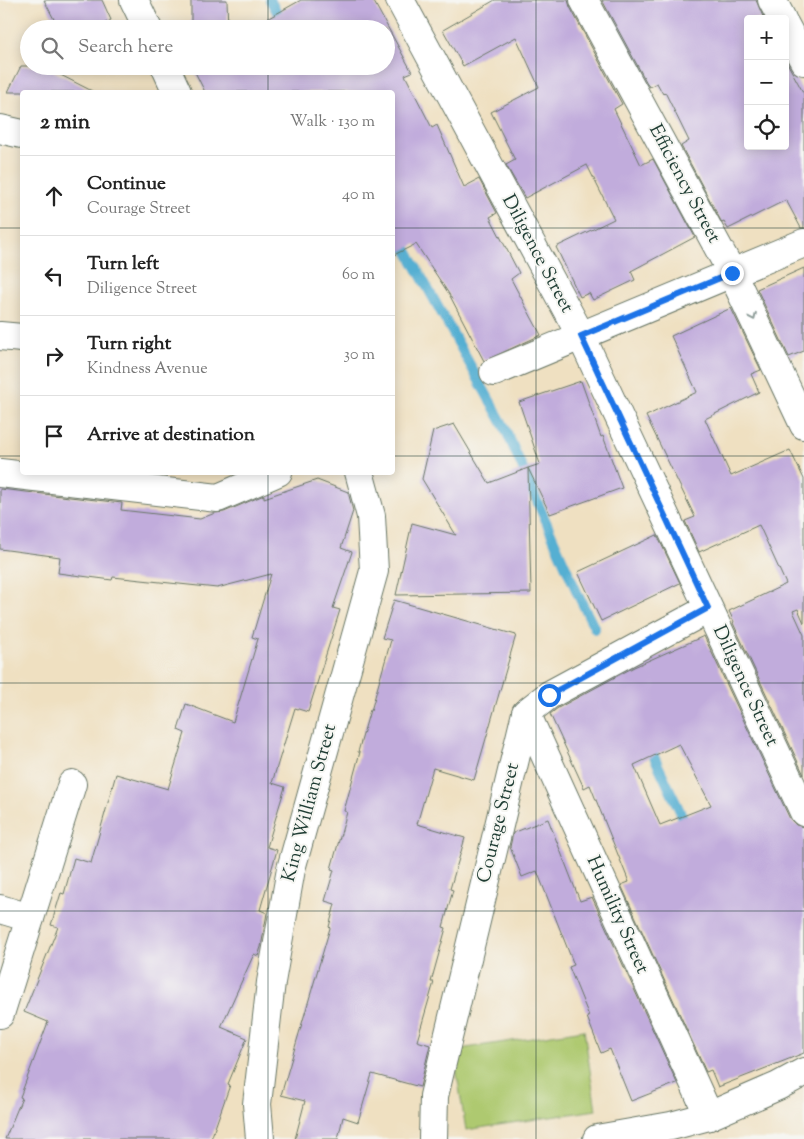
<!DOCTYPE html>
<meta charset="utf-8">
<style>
:root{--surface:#fff;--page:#f6f6f6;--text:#222;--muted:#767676;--line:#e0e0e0}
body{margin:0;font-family:"Sorts Mill Goudy",serif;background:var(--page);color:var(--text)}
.controls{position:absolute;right:15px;top:15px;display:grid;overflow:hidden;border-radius:5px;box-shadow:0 2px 12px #0003}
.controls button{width:45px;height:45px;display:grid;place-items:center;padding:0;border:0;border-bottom:1px solid var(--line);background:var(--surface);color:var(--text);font:25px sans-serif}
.stop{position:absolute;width:15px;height:15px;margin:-11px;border:4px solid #1a73e8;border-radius:50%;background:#fff}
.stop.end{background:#1a73e8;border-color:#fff;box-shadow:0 1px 5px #0008}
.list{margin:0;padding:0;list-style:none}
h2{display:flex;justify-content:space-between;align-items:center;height:65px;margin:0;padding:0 20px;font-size:21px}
h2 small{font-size:16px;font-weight:400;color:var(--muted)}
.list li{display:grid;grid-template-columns:32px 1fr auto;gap:15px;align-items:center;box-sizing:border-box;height:80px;padding:0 20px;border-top:1px solid var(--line)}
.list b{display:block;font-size:19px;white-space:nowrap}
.list p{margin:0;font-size:16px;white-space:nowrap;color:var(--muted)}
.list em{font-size:16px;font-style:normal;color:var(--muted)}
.icon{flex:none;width:28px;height:28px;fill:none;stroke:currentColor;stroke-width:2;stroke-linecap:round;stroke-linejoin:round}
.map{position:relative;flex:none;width:804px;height:1139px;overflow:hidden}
.search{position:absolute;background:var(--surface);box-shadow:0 2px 12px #0003;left:20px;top:20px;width:375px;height:55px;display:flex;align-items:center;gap:12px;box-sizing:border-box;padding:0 18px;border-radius:28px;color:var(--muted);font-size:19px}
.panel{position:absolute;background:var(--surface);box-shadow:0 2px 12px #0003;left:20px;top:90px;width:375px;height:385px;border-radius:5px}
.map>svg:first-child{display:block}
</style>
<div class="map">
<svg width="804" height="1139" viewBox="0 0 804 1139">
<rect width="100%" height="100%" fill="#f6f6f2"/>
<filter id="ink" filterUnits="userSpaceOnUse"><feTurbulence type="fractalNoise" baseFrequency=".02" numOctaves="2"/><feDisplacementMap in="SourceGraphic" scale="10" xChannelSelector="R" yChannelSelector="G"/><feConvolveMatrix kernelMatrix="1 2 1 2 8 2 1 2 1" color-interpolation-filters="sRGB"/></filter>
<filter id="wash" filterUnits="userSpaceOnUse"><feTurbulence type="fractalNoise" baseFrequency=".0096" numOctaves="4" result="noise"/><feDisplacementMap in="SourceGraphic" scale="20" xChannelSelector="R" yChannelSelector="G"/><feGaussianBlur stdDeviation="1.12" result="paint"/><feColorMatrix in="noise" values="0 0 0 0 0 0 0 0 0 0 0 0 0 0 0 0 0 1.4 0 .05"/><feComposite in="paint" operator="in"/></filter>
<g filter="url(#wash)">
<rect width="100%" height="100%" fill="#efe0c1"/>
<!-- green -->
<path fill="#aec96f" stroke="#668352" d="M584 1030 596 1110 466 1130 453 1050Z"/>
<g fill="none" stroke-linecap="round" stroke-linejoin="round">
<!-- stream -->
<g stroke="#55afd2" stroke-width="10">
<path d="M270 0 284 24"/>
<path d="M400 238 504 426 580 599 595 629"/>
<path d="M648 744 688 828"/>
</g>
</g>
<g id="blocks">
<!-- building -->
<g fill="#c1acdc" fill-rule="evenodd">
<path d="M44 0H102L111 20 94 29H59Z"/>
<path d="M191 0H227L228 29H191Z"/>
<path d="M301 0H373L412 72 405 75 432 128 437 125 464 187 479 179 497 213 490 217 519 273 511 279 541 335 484 361 449 294 416 244 392 256V92H205L192 66H386V29H249Z"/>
<path d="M495 0H568L570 7 622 104 614 109 641 165 653 159 695 237 631 271 635 280 593 300 589 293 580 297 556 247 614 219 587 165 525 198 506 165 515 160 491 112 539 87 516 37 463 66 443 30Z"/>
<path d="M602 0H756L764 19H748V146H785V59L804 94V228H801L786 200 728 229 724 222 722 223 681 146 689 141 665 92 663 94 657 83 649 87Z"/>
<path d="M21 66H43L94 92H8Z"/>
<path d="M804 268V351L789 357 757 289Z"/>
<path d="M731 308 761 370 751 374 759 392 705 419 731 476 790 450 804 479V623L798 609 793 611 804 635V775L733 623 734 622 729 611 786 584 759 525 699 552 685 521 695 517 646 416 697 392 671 336Z"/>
<path d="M581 381 601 437 603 436 622 488 550 514 528 468 540 464 519 402Z"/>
<path d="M454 424 489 483 528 468 531 593 396 595 412 523 456 535 422 479 433 431Z"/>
<path d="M317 480 348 492 353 511 341 548 352 552 333 608 340 610 308 712 295 708 272 783 285 787 267 847 277 850 260 910 267 913 261 947 258 956 254 954 221 1027 247 1038 228 1084 230 1085 211 1139H5L22 1098 20 1097 48 1022 24 1012 58 927 51 925 61 893 64 894 74 858 91 863 116 774 168 789 185 733 178 730 186 704 233 722 258 639 252 637 271 574 217 588 113 577 112 580 58 573 60 557 0 549V489L122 503 121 510 200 519 215 513 224 512 264 495V498Z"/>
<path d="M657 535 680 583 601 621 578 572Z"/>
<path d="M394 600 516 635 474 780 433 768 417 824 465 838 450 889 453 890 443 927 446 928 431 982H434L417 1041 430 1045 420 1087 372 1074 358 1122 343 1117 338 1139H295L305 1101 281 1095 330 928 329 927 335 904 325 901 334 870 331 869 347 812 344 811 360 752H358L370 710 371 711 391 640 382 638Z"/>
<path d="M704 636 790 819 796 825 804 827V1053L718 1087 711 1070 706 1072 621 885 629 882 590 785 584 788 550 714 558 708 634 667ZM679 744 711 805 660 825 634 765Z"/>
<path d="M548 819 580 901 592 897 677 1083 631 1101 610 1049 601 1053 587 1017 589 1016 569 967 574 965 537 871 522 877 510 847 513 833Z"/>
</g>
</g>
</g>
<g filter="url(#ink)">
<use href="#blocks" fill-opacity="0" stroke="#687665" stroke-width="1"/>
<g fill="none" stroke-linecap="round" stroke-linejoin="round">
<!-- street casing -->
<g stroke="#687665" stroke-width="30">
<g id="street">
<path d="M134 0 148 29"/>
<path d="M400 0 581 336 804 812"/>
<path d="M584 0 732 273 804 425"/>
<path d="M772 0 782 19"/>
<path d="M785 25 804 61"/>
<path d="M165 66 177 92"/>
<path d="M0 129 22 134"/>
<path d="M0 336 22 338"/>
<path d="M494 372 804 243"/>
<path d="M0 473 218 498 278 472"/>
<path d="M526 713 709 1116"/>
<path d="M0 909 30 918"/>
<path d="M0 1014 72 784"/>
<path d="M260 1139 257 1104 271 982 291 869 374 571 371 516 359 472"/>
<path d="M433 1139 434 1096 526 713 549 695 708 609"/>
<path d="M597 1139 671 1126 709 1116 778 1086 804 1072"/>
</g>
</g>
<!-- street -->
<use href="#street" stroke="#fff" stroke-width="28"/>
</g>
<!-- one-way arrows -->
<defs><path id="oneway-chevron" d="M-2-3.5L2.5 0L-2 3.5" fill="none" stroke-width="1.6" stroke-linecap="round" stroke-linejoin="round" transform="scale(1.25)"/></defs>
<use stroke="#8f9e9a" href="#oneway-chevron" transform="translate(753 317) rotate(65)"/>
</g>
<g fill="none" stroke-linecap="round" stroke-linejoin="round" filter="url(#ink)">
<!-- route -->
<path stroke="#1a73e8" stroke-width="6" d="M549 695 708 608 581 336 732 273"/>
</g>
<!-- grid -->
<path fill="none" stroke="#1f3d34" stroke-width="1" stroke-opacity="0.55" d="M268 0V29M536 0V1139M268 66V92M0 228H22M392 228H804M0 456H22M392 456H804M268 472V1139M0 683H804M0 911H804"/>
<g text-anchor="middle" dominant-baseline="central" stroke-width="4" stroke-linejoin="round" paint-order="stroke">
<!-- street labels -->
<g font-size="19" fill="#1f3d34" stroke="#f6f6f2">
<text transform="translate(684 184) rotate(62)">Efficiency Street</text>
<text transform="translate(537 254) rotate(62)">Diligence Street</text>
<text transform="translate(745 686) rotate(65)">Diligence Street</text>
<text transform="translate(310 803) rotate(-75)">King William Street</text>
<text transform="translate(499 823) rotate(-76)">Courage Street</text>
<text transform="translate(617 915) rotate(66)">Humility Street</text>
</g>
</g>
</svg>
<div class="controls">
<button>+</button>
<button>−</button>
<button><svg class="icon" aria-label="locate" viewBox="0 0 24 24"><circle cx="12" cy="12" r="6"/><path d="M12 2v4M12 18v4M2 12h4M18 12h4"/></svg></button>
</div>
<div class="stop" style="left:549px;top:695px"></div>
<div class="stop end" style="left:732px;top:273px"></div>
<div class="search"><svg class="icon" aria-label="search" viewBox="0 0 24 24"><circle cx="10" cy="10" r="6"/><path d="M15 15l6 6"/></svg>Search here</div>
<section class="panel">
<h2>2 min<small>Walk · 130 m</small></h2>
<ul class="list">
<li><svg class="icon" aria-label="ahead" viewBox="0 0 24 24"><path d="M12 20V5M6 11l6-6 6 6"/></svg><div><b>Continue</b><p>Courage Street</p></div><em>40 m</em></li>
<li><svg class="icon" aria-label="left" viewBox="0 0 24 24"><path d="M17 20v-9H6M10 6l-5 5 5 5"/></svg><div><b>Turn left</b><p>Diligence Street</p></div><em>60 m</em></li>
<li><svg class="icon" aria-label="right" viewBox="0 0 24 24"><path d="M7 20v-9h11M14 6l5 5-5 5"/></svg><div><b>Turn right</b><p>Kindness Avenue</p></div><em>30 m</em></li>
<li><svg class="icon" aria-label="arrive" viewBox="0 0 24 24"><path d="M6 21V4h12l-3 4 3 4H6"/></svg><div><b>Arrive at destination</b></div></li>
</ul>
</section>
</div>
